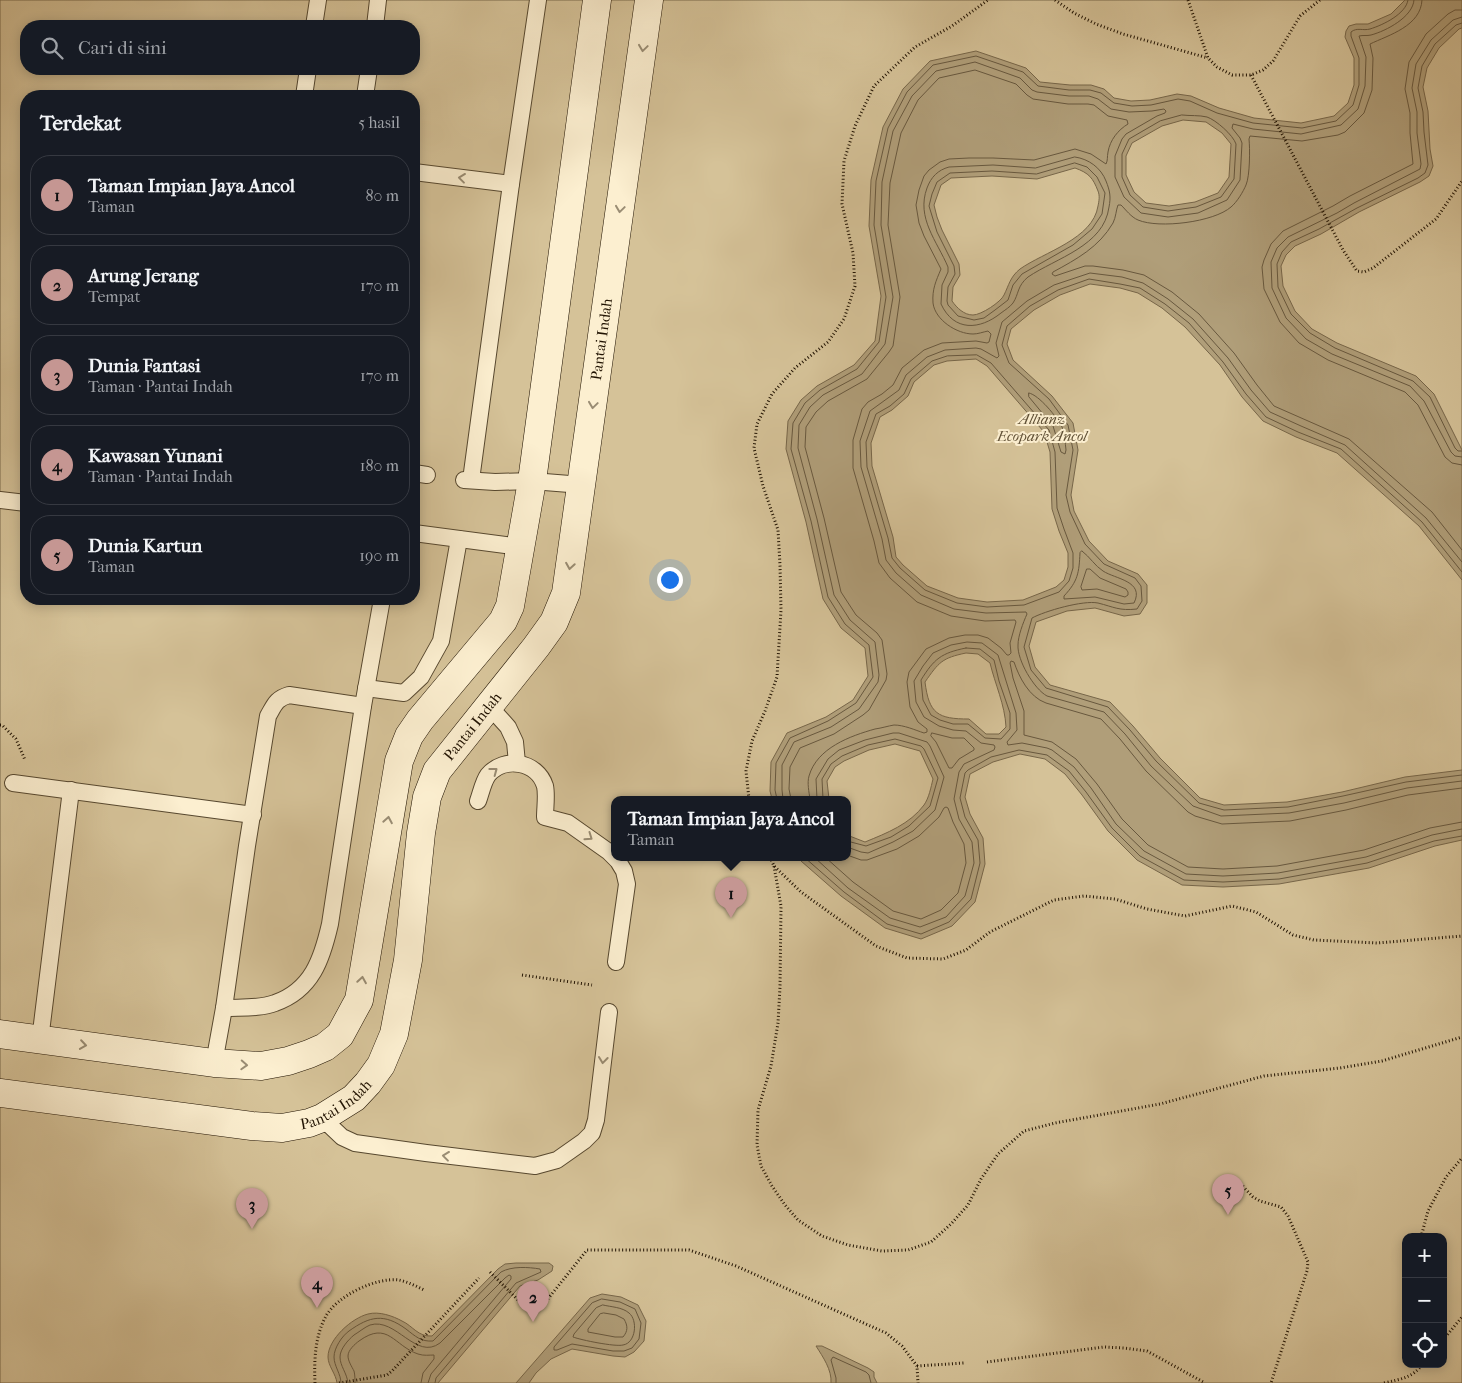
<!DOCTYPE html>
<html lang="id">
<meta charset="utf-8">
<style>
:root{--surface:#171b24;--page:#242831;--text:#f1f3f6;--muted:#9ea1a6;--line:#363941;--accent:#c59692}
body{margin:0;font-family:"IM FELL French Canon",serif;background:var(--page);color:var(--text)}
.controls{position:absolute;right:15px;bottom:15px;display:grid;overflow:hidden;border-radius:10px;box-shadow:0 2px 12px #0003}
.controls button{width:45px;height:45px;display:grid;place-items:center;padding:0;border:0;border-bottom:1px solid var(--line);background:var(--surface);color:var(--text);font:25px sans-serif}
.you{position:absolute;left:669px;top:579px;width:18px;height:18px;margin:-12px;border:4px solid #fff;border-radius:50%;background:#1a73e8;box-shadow:0 0 0 8px #1a73e833}
.badge{display:grid;place-items:center;width:32px;height:32px;border-radius:50%;background:var(--accent);color:#111;font-size:16px;font-weight:700}
.pin{position:absolute;translate:-50% -41px;filter:drop-shadow(0 1px 2px #0008)}
.pin::after{content:'';position:absolute;top:26px;width:18px;height:15px;background:inherit;clip-path:polygon(0 0,100% 0,50% 100%)}
.popup{position:absolute;left:611px;top:796px;width:240px;height:65px;box-sizing:border-box;display:grid;place-content:center;border-radius:10px;background:var(--surface);filter:drop-shadow(0 1px 4px #0005);font-size:16px;white-space:nowrap;color:var(--muted)}
.popup b{font-size:19px;color:var(--text)}
.popup::after{content:'';position:absolute;left:50%;top:100%;margin-left:-10px;border:10px solid transparent;border-top-color:var(--surface)}
.list{margin:0;padding:0;list-style:none}
h2{display:flex;justify-content:space-between;align-items:center;height:65px;margin:0;padding:0 20px;font-size:21px}
h2 small{font-size:16px;font-weight:400;color:var(--muted)}
.list li{display:grid;grid-template-columns:32px 1fr auto;gap:15px;align-items:center;box-sizing:border-box;height:80px;margin:0 10px 10px;padding:0 10px;border:1px solid var(--line);border-radius:20px}
.list b{display:block;font-size:19px;white-space:nowrap}
.list p{margin:0;font-size:16px;white-space:nowrap;color:var(--muted)}
.list em{font-size:16px;font-style:normal;color:var(--muted)}
.icon{flex:none;width:28px;height:28px;fill:none;stroke:currentColor;stroke-width:2;stroke-linecap:round;stroke-linejoin:round}
.map{position:relative;flex:none;width:1462px;height:1383px;overflow:hidden}
.search{position:absolute;background:var(--surface);box-shadow:0 2px 12px #0003;left:20px;top:20px;width:400px;height:55px;display:flex;align-items:center;gap:12px;box-sizing:border-box;padding:0 18px;border-radius:20px;color:var(--muted);font-size:19px}
.panel{position:absolute;background:var(--surface);box-shadow:0 2px 12px #0003;left:20px;top:90px;width:400px;height:515px;border-radius:20px}
.map>svg:first-child{display:block}
</style>
<div class="map">
<svg width="1462" height="1383" viewBox="0 0 1462 1383">
<rect width="100%" height="100%" fill="#fae6b7"/>
<filter id="stains"><feTurbulence type="fractalNoise" baseFrequency=".004" numOctaves="4"/><feColorMatrix values="0 0 0 0 .2 0 0 0 0 .09 0 0 0 0 .02 0 0 0 .5 -.17"/></filter>
<radialGradient id="worn" r=".72"><stop offset=".6" stop-color="#630" stop-opacity="0"/><stop offset="1" stop-color="#630" stop-opacity=".3"/></radialGradient>
<!-- green -->
<path fill="#d5c298" stroke="#7b6a4d" fill-rule="evenodd" d="M0 0H1462V1383H0ZM26 26H414V69H26ZM26 96H414V599H26ZM615 799H847V857H615ZM1406 1237H1443V1364H1406Z"/>
<!-- water -->
<g fill="#b09e79" stroke="#776649" fill-rule="evenodd">
<path d="M1405 0H1462V28L1459 29 1439 48 1427 68 1423 87 1428 111 1430 149 1433 166 1429 176 1420 182 1359 212 1321 234 1295 246 1286 255 1281 266 1283 286 1295 311 1312 329 1337 343 1416 376 1434 394 1462 450V580L1419 526 1337 453 1296 437 1263 421 1242 397 1220 365 1185 327 1162 308 1138 293 1120 288 1090 284 1060 295 1034 310 1011 329 1007 344 1013 360 1052 396 1073 423 1078 450 1071 495 1074 511 1089 541 1108 561 1138 574 1147 585V603L1140 614 1124 616 1095 608 1067 611 1036 622 1029 646 1035 667 1050 685 1110 702 1133 726 1160 758 1200 798 1224 805 1287 802 1342 792 1405 777 1462 770V840L1435 846 1369 868 1279 884 1223 887 1182 885 1137 860 1108 831 1082 795 1065 774 1045 759 1020 754 993 762 970 774 965 797 970 814 983 838 985 864 975 902 952 926 921 939 885 928 841 896 801 861 798 857H847V835L865 842C887 833 910 824 924 805 929 798 931 787 933 779L920 751 895 744 869 750 844 761 835 767 827 781 829 799H772L770 791 771 762 787 733 826 717 853 700 868 676 865 648 841 628 823 599 806 522 786 449 788 421 801 400 817 386 854 365 875 341 881 296 869 226 871 180 883 127 903 89 930 61 976 51 1026 68 1040 82 1070 85H1091L1104 89 1114 98 1131 101 1150 100 1177 94 1191 96 1219 108 1254 118 1301 123 1334 116 1348 103 1354 85V58L1345 37 1346 31 1349 26 1356 24H1368L1391 14ZM1183 120 1206 122 1222 133 1231 144 1229 177 1218 193 1195 202 1169 206 1146 203 1134 192 1126 175V156L1132 143 1162 126ZM1075 168C1089 173 1093 178 1098 191 1100 196 1099 201 1098 206 1093 239 1044 252 1020 269 1010 277 1009 285 1004 295 1001 302 981 315 973 315 964 315 957 308 952 301L953 287 960 275 959 264 942 230 937 217 934 205 941 185 951 178 992 176 1037 179ZM976 359 987 366 1044 432 1050 452 1052 509 1059 531 1068 553V567L1064 580 1056 587 1023 600 987 602 958 598 927 586 903 565 896 557 893 537 872 466 871 443 880 417 892 410 908 396 914 382 934 365 947 361ZM966 653 978 654 990 663C995 684 1005 705 1006 727L999 734H986L969 719C938 719 929 714 925 682 939 662 942 658 966 653Z"/>
<path d="M516 1263H549L553 1266 552 1271 538 1280 520 1286 438 1383H337C336 1374 328 1366 328 1357 328 1339 352 1318 368 1314 379 1311 393 1316 402 1321 413 1326 418 1337 432 1336L498 1269 505 1264Z"/>
<path d="M602 1294 621 1297 638 1305 646 1321 644 1341 634 1352 625 1357 613 1356 572 1349 551 1359 536 1373 529 1383H516L590 1298Z"/>
<path d="M816 1346H822L868 1368 874 1372V1377L877 1383H831C832 1370 823 1357 816 1346Z"/>
</g>
<g fill="none" stroke-linecap="round" stroke-linejoin="round">
<!-- shore -->
<g stroke="#68583e" stroke-width="1">
<path d="M1422 0C1421 26 1389 35 1370 44L1373 58 1372 90 1364 113 1345 132 1338 135 1302 141 1250 136 1249 139C1250 148 1250 176 1246 185 1243 192 1237 202 1231 207 1214 222 1159 229 1138 220 1131 217 1126 210 1121 205H1118C1116 210 1116 217 1113 223 1099 247 1077 259 1053 272L1052 274 1055 276 1085 266H1093L1123 270 1144 275 1172 292 1199 314 1234 353 1257 385 1274 406 1349 439 1432 512 1462 550"/>
<path d="M1462 10H1455L1448 14 1426 34 1409 62 1405 89 1410 113V133L1413 164 1350 196 1333 206 1283 231 1271 244 1264 260 1262 267 1264 289 1280 322 1299 343 1328 360 1405 392 1418 405 1445 457 1452 463 1462 465"/>
<path d="M1462 17 1453 20 1431 40 1416 64 1412 88 1417 112V133L1421 164 1420 169 1354 203 1337 213 1288 237 1277 248 1271 262 1272 288 1286 318 1306 339 1332 354 1410 386 1424 401 1451 452 1455 456 1462 457"/>
<path d="M1462 23 1456 25 1435 44 1422 66 1418 88 1423 112 1424 132 1428 165 1425 173 1418 178 1357 208 1319 229 1291 242 1282 252 1277 264 1278 287 1291 314 1310 333 1335 348 1413 381 1430 397 1455 448 1458 451H1462"/>
<path d="M1182 115C1190 116 1199 115 1207 117 1216 120 1233 135 1236 144L1234 179 1221 197 1196 207 1168 211 1143 207 1130 195 1122 177V154L1129 139 1160 121Z"/>
<path d="M1075 157C1089 159 1101 168 1106 181 1110 191 1111 197 1109 207 1104 246 1056 258 1028 277 1017 286 1019 294 1013 303 1010 307 1005 310 1001 313 980 330 954 332 941 304L942 285 948 272V267C937 241 916 218 927 188 931 177 938 170 949 167L993 165 1035 168Z"/>
<path d="M1075 163 1087 167 1097 177 1105 193 1102 214 1092 229 1073 245 1022 274 1013 285 1008 300 995 310 984 318 974 320 958 316 948 305 947 301 948 287 955 274 954 266 937 232 929 206 932 194 937 182 950 173 992 171 1036 174Z"/>
<path d="M977 355 991 363 1049 430 1055 452 1057 508 1064 529 1073 553V568L1069 581 1059 592 1024 605 987 607 957 603 925 590 900 568 892 558 888 538 867 467 866 442 876 414 890 406 904 394 911 379 932 361 947 356Z"/>
<path d="M1029 393C1039 395 1057 417 1062 427 1065 433 1065 443 1066 450L1065 454 1061 452 1053 426 1029 397Z"/>
<path d="M1082 551C1090 557 1095 566 1103 571 1115 579 1145 581 1134 603L1124 604 1095 597 1064 599V596C1078 581 1079 573 1080 553Z"/>
<path d="M1462 562 1426 518 1345 445 1301 426 1270 412 1251 390 1228 358 1193 319 1168 299 1143 283 1122 277 1090 273 1054 285 1027 301 1002 322 996 343 999 356 997 358 981 349 976 348 945 350 927 357 906 375 899 390 870 411 860 441 861 467 882 539 886 560 896 573 921 595 954 609 986 613 1026 612 1027 614C1023 623 1018 636 1018 645 1017 660 1034 689 1047 696L1104 712 1125 734 1151 766 1193 806 1221 816 1289 813 1344 803 1407 788 1462 781"/>
<path d="M1087 569H1090L1100 578 1126 589 1128 592V595L1125 597 1097 589 1082 590 1081 587Z"/>
<path d="M1462 572 1422 522 1341 449 1298 432 1266 417 1246 394 1223 362 1189 323 1165 304 1140 288 1120 284 1089 279 1058 290 1030 306 1007 326 1002 345 1009 363 1049 399 1068 425 1073 450 1066 495 1070 512 1085 544 1104 564 1135 578 1141 586 1142 601 1137 609C1119 611 1114 607 1098 603 1083 600 1045 611 1032 618L1024 647 1031 670 1046 688 1108 707 1130 730 1156 761 1199 803 1224 810 1288 807 1343 796 1406 782 1462 775"/>
<path d="M966 648 980 649 994 660 999 681 1010 713V729L1001 739 985 738 968 724H953L940 720 931 715 923 700 921 680C934 659 941 653 966 648Z"/>
<path d="M932 733 952 738H964L974 748V750L959 759 952 768H949L936 742 931 736Z"/>
<path d="M1462 788 1408 795 1346 810 1290 821 1222 824 1195 816 1188 812 1146 771 1120 739 1101 719 1046 703C1029 697 1019 677 1014 662L1011 661 1010 663 1013 678 1024 711V735L1052 742 1076 759 1097 784 1122 819 1148 845 1188 867 1223 869 1277 866 1364 850 1430 828 1462 822"/>
<path d="M777 799 775 790 776 763 790 738 828 721 856 703 873 677 869 645 845 624 828 597 811 521 791 449 793 423 805 403 820 390 857 369 879 342 886 297 874 225 876 181 888 128 907 92 933 65 976 56 1023 72 1038 86 1069 90H1090L1101 93 1114 103 1132 106 1151 105 1178 99 1190 101 1217 113 1253 123 1302 128 1336 121 1353 105 1359 85V58L1351 36V32C1357 27 1363 31 1370 29 1383 25 1406 14 1408 0"/>
<path d="M783 799 782 790V765L794 742 831 727 859 709 878 682 879 675 875 642 850 620 834 595 817 519 798 448 799 425 810 407 823 395 862 374 885 344 893 297 881 225 882 182 893 131 912 96 936 71 975 62 1020 78 1032 90 1037 92 1069 96H1089L1098 99 1111 109 1129 112 1152 111 1164 109 1166 111 1165 113 1157 116 1126 134 1122 139 1115 156V177L1124 197 1141 213 1168 217 1198 213 1227 200 1240 180 1242 143 1240 138 1232 128 1233 124 1253 129 1301 134 1341 125 1358 109 1365 86 1366 57 1359 36C1363 35 1367 36 1371 35 1386 31 1413 17 1414 0"/>
<path d="M791 799 789 789 790 767 800 748 834 734 863 715 869 710 886 680 887 674 882 640 877 633 856 615 841 592 824 518 805 447 806 427 816 412 828 401 867 379 889 352 893 346 900 297 888 225 890 183 901 133 918 100 939 78 975 70 1016 84 1027 95 1033 99 1068 104H1088L1094 105 1108 116 1127 120 1128 124C1118 130 1110 140 1108 152 1107 157 1108 160 1106 164L1091 154 1075 149 1034 160 993 158H969L949 159 940 162 929 170 924 176 919 190 916 205 919 223 924 236 941 269C936 281 932 289 933 303 935 320 957 334 973 334 978 334 983 332 988 331L991 334 989 342 987 343 976 341 942 343 924 350 902 368 893 385 882 394 868 402 862 409 853 440V468L874 541 879 563 890 578 917 602 951 616 985 621 1015 620 1016 622 1010 643 1011 653 1009 655H1007L1001 648 988 638 978 635H965L949 638 926 649 909 672 907 682 910 707 918 722 927 729V732L924 733C915 730 904 725 894 725 888 726 882 728 875 729 850 736 817 748 809 776 807 783 809 792 810 799"/>
<path d="M817 799 816 779 828 759 839 750 865 740 893 733H899L927 742 930 746 944 777 935 810 913 831 893 842 868 853 861 852 847 847"/>
<path d="M823 799 822 779 831 764 842 756 868 745 895 739 921 746 924 749 938 778 930 806 909 826 891 837 866 846 847 841"/>
<path d="M804 857 844 892 887 924 921 934 949 922 971 899 980 863 978 840 965 817 960 798 965 773 968 770 991 757 1019 750 1047 755 1069 771 1086 792 1112 828 1140 856 1184 880 1223 882 1279 879 1367 863 1434 841 1462 836"/>
<path d="M814 857 848 888 890 918 920 927 946 917 965 896 974 863 972 842 959 819 954 799 959 772 964 764 994 750 995 747 994 745 981 743 966 731 953 730 939 726 924 717 916 702 914 681 923 666 933 653 951 645 967 642 982 643 998 655 1016 713 1017 730 1007 742 1008 745 1022 743 1047 748 1052 750 1074 767 1091 788 1116 824 1144 851 1186 874 1223 876 1278 873 1366 857 1432 835 1462 829"/>
<path d="M825 857 853 882 893 911 921 919 941 910 958 893 966 863 964 844 953 822 948 808 946 807 944 808 939 817 919 836 897 849 867 860H861L847 855"/>
<path d="M602 1299 620 1302 635 1309 641 1323 639 1339 632 1348 624 1351H613L572 1344 557 1350H554V1347L592 1303Z"/>
<path d="M603 1305C611 1307 622 1307 629 1313 638 1320 636 1343 623 1345 615 1347 581 1340 573 1337L574 1334 596 1308Z"/>
<path d="M604 1313 616 1315 624 1319C628 1326 628 1331 623 1337H615L588 1332V1329L600 1314Z"/>
<path d="M341 1383C341 1374 334 1366 334 1357 334 1348 342 1336 349 1331 370 1316 384 1313 406 1329 415 1336 421 1342 433 1341L501 1272C512 1266 528 1267 540 1269L541 1272 516 1283 436 1378 435 1383"/>
<path d="M348 1383C347 1373 340 1366 340 1357 340 1349 348 1340 354 1335 359 1332 365 1327 370 1325 396 1317 416 1361 440 1343L505 1278 509 1275 511 1276V1279L431 1374 428 1383"/>
<path d="M355 1383C355 1379 355 1375 354 1371 352 1367 348 1361 348 1356 348 1350 355 1344 359 1341 388 1320 394 1346 418 1354 424 1356 429 1355 434 1355V1359L423 1373 421 1383"/>
<path d="M836 1383V1378L831 1360 833 1357 866 1372 869 1375 871 1383"/>
</g>
<!-- lane casing -->
<g stroke="#57482f" stroke-width="18">
<g id="lane">
<path d="M314 26 318 0"/>
<path d="M375 26 378 0"/>
<path d="M304 96 308 69"/>
<path d="M365 96 369 69"/>
<path d="M414 172 511 184"/>
<path d="M414 473 427 475"/>
<path d="M464 480 495 482 532 481 582 485"/>
<path d="M471 480 511 184 538 0"/>
<path d="M0 500 26 503"/>
<path d="M414 533 521 547"/>
<path d="M366 688 404 693 421 677 441 641 459 539"/>
<path d="M489 706 508 727 515 742 517 763"/>
<path d="M13 783 253 815"/>
<path d="M478 801C481 793 483 782 488 775 504 756 537 761 545 786 547 795 545 808 545 817L568 823 609 852 618 861 624 871 627 884 616 962"/>
<path d="M224 1008C240 1007 260 1009 275 1003 312 990 322 959 330 924L363 706 382 599"/>
<path d="M40 1040 71 790"/>
<path d="M214 1063 224 1008 247 846 268 716C275 704 276 699 289 695L363 706"/>
<path d="M322 1118 342 1137 355 1143 426 1153 535 1166 557 1160 584 1141 592 1133 596 1120 609 1012"/>
</g>
</g>
<!-- secondary casing -->
<g stroke="#211302" stroke-width="29">
<g id="secondary">
<path d="M0 1034 214 1063 261 1066 288 1061 309 1054 325 1047 340 1035 359 1000 399 761 409 736 420 720 503 621 510 606 532 481 597 0"/>
<path id="s1" d="M0 1093 252 1126 282 1128 309 1123 322 1118 354 1098 368 1083 381 1065 394 1034 408 960 421 833 427 797 437 771 536 647 554 622 566 593 649 0"/>
</g>
</g>
<!-- path -->
<g stroke="#211302" stroke-width="3" stroke-dasharray="1 2.5" stroke-linecap="butt">
<path d="M1055 0 1074 13 1096 24 1123 34 1208 58"/>
<path d="M1188 0 1208 58 1217 67 1232 75H1251L1263 70 1273 61 1300 16 1320 0"/>
<path d="M1251 75 1343 250 1357 271 1364 272 1373 268 1436 219 1462 181"/>
<path d="M0 725H2L16 739 25 760"/>
<path d="M749 799 746 771 752 741 765 711 777 677 781 610 780 565 778 530 763 486 754 448 757 424 772 394 795 368 828 342 844 319 855 286 853 253 842 204 844 161 855 126 874 86 915 47 952 26 988 0"/>
<path d="M770 857 774 866 801 892 876 946 907 958 943 959 966 950 990 932 1054 900 1084 896 1115 899 1147 909 1185 916 1232 906 1256 912 1293 935 1314 940 1377 943 1462 936"/>
<path d="M774 866 781 906 780 987 778 1023 771 1066 758 1110 757 1145 761 1166 772 1186 785 1205 798 1220 822 1236 848 1245 882 1251 908 1250 931 1242 951 1224 968 1205 981 1179 998 1154 1024 1131 1055 1123 1160 1104 1264 1076 1340 1068 1382 1061 1462 1037"/>
<path d="M522 975 592 985"/>
<path d="M1238 1181 1253 1197 1260 1201 1281 1207 1288 1216 1308 1262 1307 1271 1271 1383"/>
<path d="M1421 1237 1428 1211 1446 1177 1462 1158"/>
<path d="M490 1272 519 1301"/>
<path d="M539 1310 587 1250H689L736 1266 886 1333 902 1346 917 1366 918 1383"/>
<path d="M1443 1340 1462 1317"/>
<path d="M987 1362 1104 1347 1124 1348 1147 1351 1205 1383"/>
<path d="M917 1366 964 1363"/>
<path d="M315 1383C314 1360 315 1336 326 1316 337 1296 376 1277 399 1280 408 1282 416 1286 424 1290"/>
<path d="M339 1383 387 1375 392 1371 479 1278"/>
<path d="M1384 1383C1401 1379 1412 1378 1423 1364"/>
</g>
<!-- lane -->
<use href="#lane" stroke="#fcefd0" stroke-width="16"/>
<!-- secondary -->
<use href="#secondary" stroke="#fcefd0" stroke-width="28"/>
</g>
<!-- one-way arrows -->
<defs><path id="oneway-chevron" d="M-2-3.5L2.5 0L-2 3.5" fill="none" stroke-width="1.6" stroke-linecap="round" stroke-linejoin="round" transform="scale(1.25)"/></defs>
<g stroke="#998c73">
<use href="#oneway-chevron" transform="translate(643 48) rotate(98)"/>
<use href="#oneway-chevron" transform="translate(462 178) rotate(-173)"/>
<use href="#oneway-chevron" transform="translate(620 209) rotate(98)"/>
<use href="#oneway-chevron" transform="translate(593 405) rotate(98)"/>
<use href="#oneway-chevron" transform="translate(570 566) rotate(99)"/>
<use href="#oneway-chevron" transform="translate(494 771) rotate(-37)"/>
<use href="#oneway-chevron" transform="translate(388 820) rotate(-80)"/>
<use href="#oneway-chevron" transform="translate(589 837) rotate(35)"/>
<use href="#oneway-chevron" transform="translate(362 980) rotate(-81)"/>
<use href="#oneway-chevron" transform="translate(83 1045) rotate(8)"/>
<use href="#oneway-chevron" transform="translate(603 1060) rotate(97)"/>
<use href="#oneway-chevron" transform="translate(244 1065) rotate(3)"/>
<use href="#oneway-chevron" transform="translate(446 1156) rotate(-173)"/>
</g>
<g text-anchor="middle" dominant-baseline="central" stroke-width="4" stroke-linejoin="round" paint-order="stroke">
<!-- street labels -->
<g font-size="15" fill="#211302" stroke="#fcefd0">
<text stroke="none"><textPath href="#s1" startOffset="1184">Pantai Indah</textPath></text>
<text stroke="none"><textPath href="#s1" startOffset="764">Pantai Indah</textPath></text>
<text stroke="none"><textPath href="#s1" startOffset="344">Pantai Indah</textPath></text>
</g>
<!-- park labels -->
<g font-size="15" font-style="italic" fill="#605036" stroke="#fcefd0">
<text x="1042" y="419">Allianz<tspan x="1042" dy="17">Ecopark Ancol</tspan></text>
</g>
</g>
<rect width="100%" height="100%" filter="url(#stains)"/>
<rect width="100%" height="100%" fill="url(#worn)"/>
</svg>
<div class="controls">
<button>+</button>
<button>−</button>
<button><svg class="icon" aria-label="locate" viewBox="0 0 24 24"><circle cx="12" cy="12" r="6"/><path d="M12 2v4M12 18v4M2 12h4M18 12h4"/></svg></button>
</div>
<div class="you"></div>
<div class="pin badge" style="left:731px;top:918px">1</div>
<div class="popup"><b>Taman Impian Jaya Ancol</b>Taman</div>
<div class="pin badge" style="left:533px;top:1322px">2</div>
<div class="pin badge" style="left:252px;top:1229px">3</div>
<div class="pin badge" style="left:317px;top:1308px">4</div>
<div class="pin badge" style="left:1228px;top:1215px">5</div>
<div class="search"><svg class="icon" aria-label="search" viewBox="0 0 24 24"><circle cx="10" cy="10" r="6"/><path d="M15 15l6 6"/></svg>Cari di sini</div>
<section class="panel">
<h2>Terdekat<small>5 hasil</small></h2>
<ul class="list">
<li><span class="badge">1</span><div><b>Taman Impian Jaya Ancol</b><p>Taman</p></div><em>80 m</em></li>
<li><span class="badge">2</span><div><b>Arung Jerang</b><p>Tempat</p></div><em>170 m</em></li>
<li><span class="badge">3</span><div><b>Dunia Fantasi</b><p>Taman · Pantai Indah</p></div><em>170 m</em></li>
<li><span class="badge">4</span><div><b>Kawasan Yunani</b><p>Taman · Pantai Indah</p></div><em>180 m</em></li>
<li><span class="badge">5</span><div><b>Dunia Kartun</b><p>Taman</p></div><em>190 m</em></li>
</ul>
</section>
</div>
